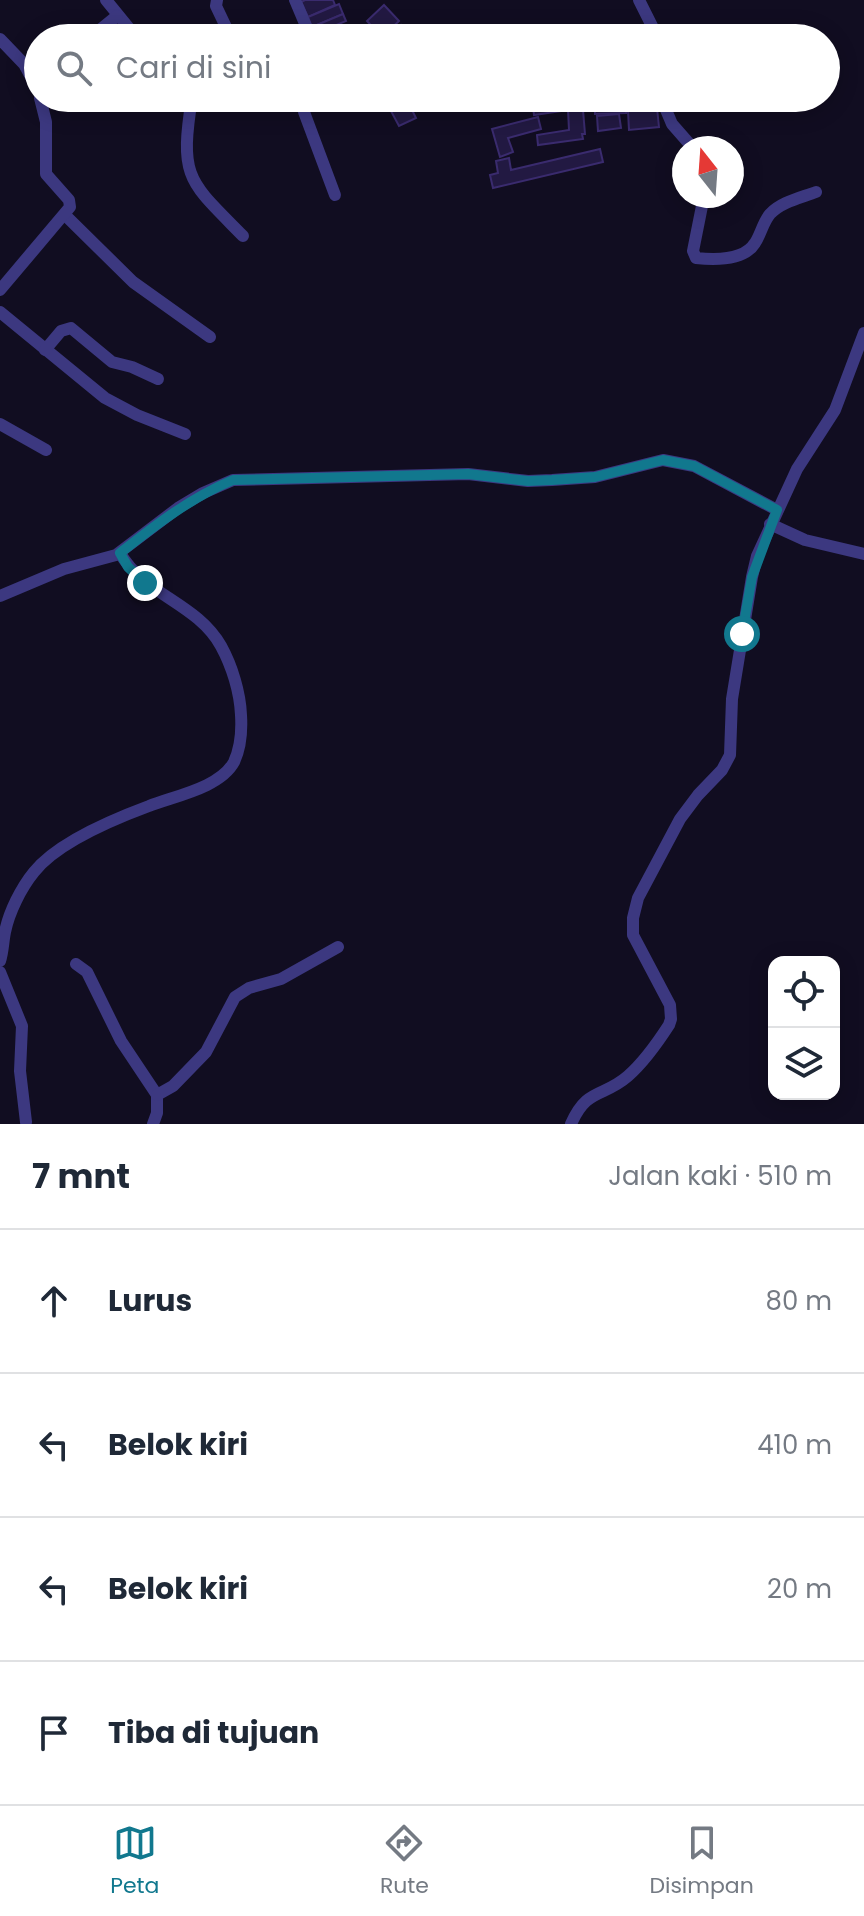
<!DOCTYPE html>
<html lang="id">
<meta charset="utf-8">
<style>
:root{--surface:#fff;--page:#f2f2f3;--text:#1f2937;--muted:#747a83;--line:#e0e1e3;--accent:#11788e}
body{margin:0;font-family:Poppins,sans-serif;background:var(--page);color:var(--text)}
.controls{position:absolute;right:24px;bottom:24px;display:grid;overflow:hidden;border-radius:16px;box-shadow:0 4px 20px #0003}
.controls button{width:72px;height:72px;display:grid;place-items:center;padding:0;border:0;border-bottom:2px solid var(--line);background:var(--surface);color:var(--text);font:40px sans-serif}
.compass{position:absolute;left:672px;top:136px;width:72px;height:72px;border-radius:50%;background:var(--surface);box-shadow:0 4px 20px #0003;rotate:343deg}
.stop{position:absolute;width:24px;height:24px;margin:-18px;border:6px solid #11788e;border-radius:50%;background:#fff}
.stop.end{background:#11788e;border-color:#fff;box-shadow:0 2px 8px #0008}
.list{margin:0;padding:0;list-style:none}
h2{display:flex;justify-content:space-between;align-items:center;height:104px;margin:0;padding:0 32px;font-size:34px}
h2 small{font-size:26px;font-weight:400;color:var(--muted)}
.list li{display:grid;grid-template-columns:52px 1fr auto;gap:24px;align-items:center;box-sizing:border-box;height:144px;padding:0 32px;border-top:2px solid var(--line)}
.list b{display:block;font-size:30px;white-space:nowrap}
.list em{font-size:26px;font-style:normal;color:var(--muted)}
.icon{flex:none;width:44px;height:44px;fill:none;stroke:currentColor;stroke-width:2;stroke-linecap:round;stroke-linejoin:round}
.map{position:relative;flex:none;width:864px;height:1124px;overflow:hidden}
.search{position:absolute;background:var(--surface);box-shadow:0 4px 20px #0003;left:24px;right:24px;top:24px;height:88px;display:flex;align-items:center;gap:20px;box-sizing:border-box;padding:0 28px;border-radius:44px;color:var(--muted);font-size:30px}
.sheet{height:680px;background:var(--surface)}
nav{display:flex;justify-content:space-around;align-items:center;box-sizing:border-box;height:112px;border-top:2px solid var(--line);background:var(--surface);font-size:22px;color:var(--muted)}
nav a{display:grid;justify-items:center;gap:4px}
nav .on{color:var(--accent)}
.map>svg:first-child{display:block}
</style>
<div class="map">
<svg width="864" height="1124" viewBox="0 0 864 1124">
<rect width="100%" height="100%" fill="#110d21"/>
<!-- building -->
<g fill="#221942" stroke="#3a2b6e" stroke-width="2">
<path d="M305 0H333L335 5 308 17 301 2Z"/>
<path d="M339 4 343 14 312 27 308 17Z"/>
<path d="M384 5 399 21 382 37 367 21Z"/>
<path d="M343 14 346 21 315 34 312 27Z"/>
<path d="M401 25 412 38H386Z"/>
<path d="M384 98H406L416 118 399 126Z"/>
<path d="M410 98H425L429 105 417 111Z"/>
<path d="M532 98H582L585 134H582L583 139 538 145 537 135 569 130 568 110 534 115Z"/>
<path d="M626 99V113L595 114V100Z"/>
<path d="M657 108 659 127 629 130 628 111Z"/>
<path d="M619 114 621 128 598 131 597 116Z"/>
<path d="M538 117 541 129 508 138 513 152 500 157 492 129Z"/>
<path d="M600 149 603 162 493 188 490 175 498 173 496 161 509 158 511 170Z"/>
</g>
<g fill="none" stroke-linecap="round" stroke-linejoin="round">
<!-- minor -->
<g stroke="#3c3880" stroke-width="12">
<path d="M106 0 137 38"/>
<path d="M295 0 311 38"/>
<path d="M639 0 658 38"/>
<path d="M90 38 117 16"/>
<path d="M204 38 226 27 216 6 217 0"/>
<path d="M0 39 24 64 38 90"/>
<path d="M192 98C179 179 189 181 243 236"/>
<path d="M318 98 306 105 304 112 335 195"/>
<path d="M633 98H661"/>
<path d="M661 98 672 124 693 148"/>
<path d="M704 196 693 251 696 258C715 260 744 261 755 243 761 234 763 222 770 214 781 202 800 198 816 192"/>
<path d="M65 215 133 282 210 337"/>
<path d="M0 290 70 207 69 200 46 174V122L40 98"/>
<path d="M0 312 105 398 137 415 185 434"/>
<path d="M45 350 61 331 71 328 112 362 132 367 158 379"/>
<path d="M0 424 46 450"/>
<path d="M770 524 805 540 864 554"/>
<path d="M0 596 64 569 116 555 178 508 203 493 233 480 468 474 528 481 552 480 595 477 663 460 694 466 777 510"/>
<path d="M0 961C3 952 3 942 5 932 9 912 21 888 34 872 57 843 114 819 149 806 174 796 220 788 234 762 241 747 242 731 241 715 240 692 232 666 221 646 197 603 144 595 120 553"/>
<path d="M76 964 87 972 121 1041 157 1095V1113L153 1124"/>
<path d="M0 972 22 1026 20 1071 26 1122"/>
<path d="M157 1095 173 1086 206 1052 235 997 249 988 281 979 338 947"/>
<path d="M571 1124C587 1087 603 1098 628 1076 644 1062 658 1042 669 1025L671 1019 670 1005 633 935V918L638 898 680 819 698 795 722 770 730 755 732 699 752 577 757 556 797 469 835 410 864 333"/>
</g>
</g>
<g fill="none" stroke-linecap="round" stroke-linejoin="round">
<!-- route -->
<path stroke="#11788e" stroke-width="10" d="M145 583 128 567 120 553C157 524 190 498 233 480L468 474 528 481 552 480 595 477 663 460 694 466 777 510 752 577 742 634"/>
</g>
</svg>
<div class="controls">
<button><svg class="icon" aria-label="locate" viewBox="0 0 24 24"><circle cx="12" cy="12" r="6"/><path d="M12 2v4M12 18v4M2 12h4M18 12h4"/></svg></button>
<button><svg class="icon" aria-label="layers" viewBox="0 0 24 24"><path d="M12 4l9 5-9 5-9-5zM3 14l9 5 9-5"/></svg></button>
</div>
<svg class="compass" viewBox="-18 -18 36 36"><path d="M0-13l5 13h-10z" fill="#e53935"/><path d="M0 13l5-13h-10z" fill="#747a83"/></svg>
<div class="stop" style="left:742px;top:634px"></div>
<div class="stop end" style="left:145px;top:583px"></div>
<div class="search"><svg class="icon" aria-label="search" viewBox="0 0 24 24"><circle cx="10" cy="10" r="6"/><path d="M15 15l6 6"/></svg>Cari di sini</div>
</div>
<section class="sheet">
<h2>7 mnt<small>Jalan kaki · 510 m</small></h2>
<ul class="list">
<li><svg class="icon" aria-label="ahead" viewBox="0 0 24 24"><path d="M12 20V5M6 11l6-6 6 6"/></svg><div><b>Lurus</b></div><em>80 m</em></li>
<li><svg class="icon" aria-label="left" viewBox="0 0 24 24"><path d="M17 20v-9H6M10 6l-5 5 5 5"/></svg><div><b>Belok kiri</b></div><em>410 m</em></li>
<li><svg class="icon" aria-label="left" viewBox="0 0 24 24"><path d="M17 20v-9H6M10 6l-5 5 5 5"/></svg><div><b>Belok kiri</b></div><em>20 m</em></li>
<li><svg class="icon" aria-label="arrive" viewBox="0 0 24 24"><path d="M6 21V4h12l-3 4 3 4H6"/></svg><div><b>Tiba di tujuan</b></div></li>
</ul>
</section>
<nav>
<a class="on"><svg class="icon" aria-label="map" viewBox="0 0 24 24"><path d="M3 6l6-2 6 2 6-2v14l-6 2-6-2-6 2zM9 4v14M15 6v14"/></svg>Peta</a>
<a><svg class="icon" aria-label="directions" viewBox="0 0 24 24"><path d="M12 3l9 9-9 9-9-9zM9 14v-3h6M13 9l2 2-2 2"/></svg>Rute</a>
<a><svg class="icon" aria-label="saved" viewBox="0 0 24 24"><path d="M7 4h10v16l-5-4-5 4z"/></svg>Disimpan</a>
</nav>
